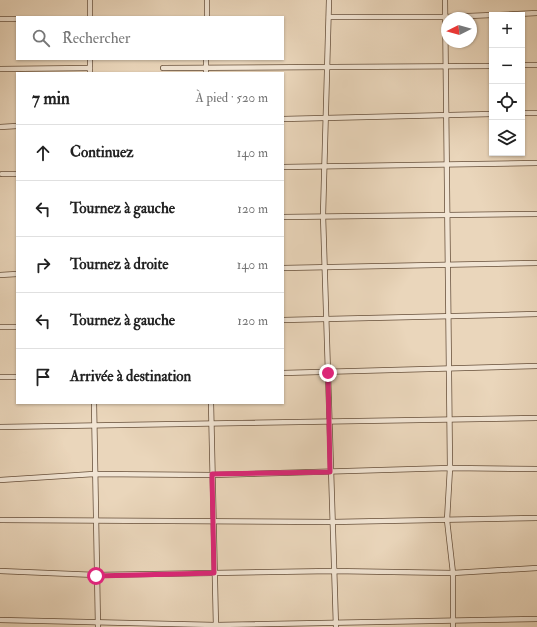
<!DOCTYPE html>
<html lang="fr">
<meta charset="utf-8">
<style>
:root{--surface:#fff;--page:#f2f2f2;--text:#222;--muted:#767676;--line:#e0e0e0}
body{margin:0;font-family:"IM FELL Double Pica",serif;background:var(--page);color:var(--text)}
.controls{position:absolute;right:12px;top:12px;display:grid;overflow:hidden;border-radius:0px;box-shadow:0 1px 3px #0004}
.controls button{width:36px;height:36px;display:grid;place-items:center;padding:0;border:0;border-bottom:1px solid var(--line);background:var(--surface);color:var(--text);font:20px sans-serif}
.compass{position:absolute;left:441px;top:12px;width:36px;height:36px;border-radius:50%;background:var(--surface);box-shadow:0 1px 3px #0004;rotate:264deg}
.stop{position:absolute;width:12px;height:12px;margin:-9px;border:3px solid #db2777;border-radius:50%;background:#fff}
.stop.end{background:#db2777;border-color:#fff;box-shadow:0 1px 4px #0008}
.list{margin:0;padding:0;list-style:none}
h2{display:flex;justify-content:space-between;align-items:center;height:52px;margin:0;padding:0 16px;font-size:17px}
h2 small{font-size:13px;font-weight:400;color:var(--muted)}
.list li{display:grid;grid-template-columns:26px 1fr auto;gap:12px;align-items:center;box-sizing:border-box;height:56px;padding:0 16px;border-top:1px solid var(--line)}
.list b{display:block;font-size:15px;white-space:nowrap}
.list em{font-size:13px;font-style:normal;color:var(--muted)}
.icon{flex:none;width:22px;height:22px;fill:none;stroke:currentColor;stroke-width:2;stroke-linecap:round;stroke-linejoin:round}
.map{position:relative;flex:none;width:537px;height:627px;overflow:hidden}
.search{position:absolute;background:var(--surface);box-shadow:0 1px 3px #0004;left:16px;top:16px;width:268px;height:44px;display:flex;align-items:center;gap:10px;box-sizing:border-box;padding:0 14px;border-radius:0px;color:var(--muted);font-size:15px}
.panel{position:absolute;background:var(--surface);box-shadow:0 1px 3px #0004;left:16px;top:72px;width:268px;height:332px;border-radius:0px}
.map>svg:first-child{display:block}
</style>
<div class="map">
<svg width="537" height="627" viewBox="0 0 537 627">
<rect width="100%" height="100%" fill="#ead6bb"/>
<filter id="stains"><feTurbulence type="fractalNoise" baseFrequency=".005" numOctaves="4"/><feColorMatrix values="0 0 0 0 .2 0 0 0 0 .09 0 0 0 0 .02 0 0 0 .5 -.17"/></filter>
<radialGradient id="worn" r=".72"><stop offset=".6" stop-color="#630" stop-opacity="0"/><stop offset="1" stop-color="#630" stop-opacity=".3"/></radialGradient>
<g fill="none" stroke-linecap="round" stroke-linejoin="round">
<!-- street casing -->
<g stroke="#664f3a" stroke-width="6">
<g id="street">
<path d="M329 0 323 215 336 627"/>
<path d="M445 0 450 468 447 520 453 573V627"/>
<path d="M500 15 537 13"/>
<path d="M90 17V0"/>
<path d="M207 17V0"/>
<path d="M329 17H445L492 15"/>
<path d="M0 19H17"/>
<path d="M522 65H537"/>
<path d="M163 68 492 66"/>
<path d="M0 69 90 68"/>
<path d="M90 73V59"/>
<path d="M206 73V59"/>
<path d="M522 113H537"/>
<path d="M283 119 492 114"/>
<path d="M0 127 17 126"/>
<path d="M283 167 537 163"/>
<path d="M2 174H17"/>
<path d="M283 217 537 214"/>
<path d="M283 268 537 263"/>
<path d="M0 275 17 274"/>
<path d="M283 320 537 314"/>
<path d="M0 327H17"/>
<path d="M283 373 537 366"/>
<path d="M0 377H17"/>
<path d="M94 403 98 627"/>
<path d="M211 403 216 627"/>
<path d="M0 427 537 418"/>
<path d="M0 480 94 474 212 475 450 468 537 469"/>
<path d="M0 520 332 522 537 518"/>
<path d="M0 571 96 575 333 571 453 573 537 568"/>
<path d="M0 620 216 625 537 619"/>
</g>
</g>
<!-- street -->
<use href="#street" stroke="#f1e4d3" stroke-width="4.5"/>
</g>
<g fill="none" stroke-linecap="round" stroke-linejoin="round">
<!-- route -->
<path stroke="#db2777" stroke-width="5" d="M96 576 214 573 212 474 330 472 328 373"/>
</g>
<rect width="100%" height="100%" filter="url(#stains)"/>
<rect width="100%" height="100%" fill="url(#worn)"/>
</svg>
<div class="controls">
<button>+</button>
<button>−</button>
<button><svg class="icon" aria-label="locate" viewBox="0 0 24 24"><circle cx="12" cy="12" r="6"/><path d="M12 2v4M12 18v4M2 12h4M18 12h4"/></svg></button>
<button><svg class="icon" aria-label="layers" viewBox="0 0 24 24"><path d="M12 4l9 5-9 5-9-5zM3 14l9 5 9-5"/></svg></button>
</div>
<svg class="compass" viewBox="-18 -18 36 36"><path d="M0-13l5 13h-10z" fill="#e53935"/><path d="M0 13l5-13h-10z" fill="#767676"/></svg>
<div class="stop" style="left:96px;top:576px"></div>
<div class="stop end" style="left:328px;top:373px"></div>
<div class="search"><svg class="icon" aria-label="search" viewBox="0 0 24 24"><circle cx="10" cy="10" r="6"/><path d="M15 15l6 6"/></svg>Rechercher</div>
<section class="panel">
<h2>7 min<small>À pied · 520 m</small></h2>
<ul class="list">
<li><svg class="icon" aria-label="ahead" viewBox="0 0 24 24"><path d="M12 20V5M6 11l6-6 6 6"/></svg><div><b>Continuez</b></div><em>140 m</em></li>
<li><svg class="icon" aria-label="left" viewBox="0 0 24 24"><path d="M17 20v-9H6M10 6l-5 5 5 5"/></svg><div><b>Tournez à gauche</b></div><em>120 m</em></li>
<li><svg class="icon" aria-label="right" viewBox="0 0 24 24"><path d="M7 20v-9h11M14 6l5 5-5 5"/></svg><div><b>Tournez à droite</b></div><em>140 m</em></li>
<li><svg class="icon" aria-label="left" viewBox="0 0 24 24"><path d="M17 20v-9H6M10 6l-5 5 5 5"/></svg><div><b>Tournez à gauche</b></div><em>120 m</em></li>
<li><svg class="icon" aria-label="arrive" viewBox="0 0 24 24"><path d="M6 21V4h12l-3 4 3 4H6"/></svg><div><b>Arrivée à destination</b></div></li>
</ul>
</section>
</div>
